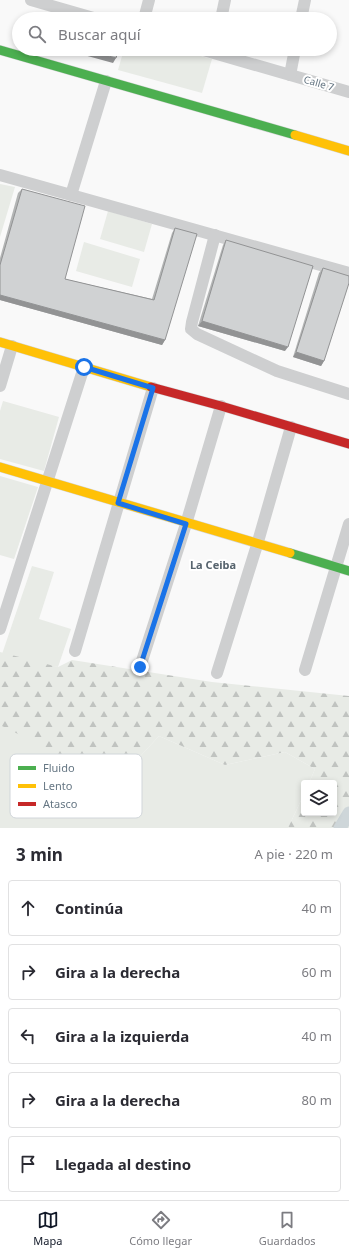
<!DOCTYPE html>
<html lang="es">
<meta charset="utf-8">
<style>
:root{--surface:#fff;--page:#f2f2f3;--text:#2b2b33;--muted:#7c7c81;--line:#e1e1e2;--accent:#111827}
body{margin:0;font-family:"Noto Sans",sans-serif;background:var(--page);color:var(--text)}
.controls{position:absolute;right:12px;bottom:12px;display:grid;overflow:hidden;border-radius:4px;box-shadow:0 2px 6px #0003}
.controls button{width:36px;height:36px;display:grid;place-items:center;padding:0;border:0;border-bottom:1px solid var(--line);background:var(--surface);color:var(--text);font:20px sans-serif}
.stop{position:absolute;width:12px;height:12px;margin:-9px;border:3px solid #1a73e8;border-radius:50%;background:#fff}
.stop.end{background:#1a73e8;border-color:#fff;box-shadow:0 1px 4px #0008}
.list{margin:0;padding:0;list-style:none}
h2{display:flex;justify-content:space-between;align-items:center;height:52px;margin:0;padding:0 16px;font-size:17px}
h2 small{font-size:13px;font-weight:400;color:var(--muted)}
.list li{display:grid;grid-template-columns:26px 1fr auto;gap:12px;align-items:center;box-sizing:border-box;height:56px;margin:0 8px 8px;padding:0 8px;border:1px solid var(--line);border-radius:4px}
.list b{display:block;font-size:15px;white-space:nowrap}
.list em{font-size:13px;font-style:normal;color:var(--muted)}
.icon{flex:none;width:22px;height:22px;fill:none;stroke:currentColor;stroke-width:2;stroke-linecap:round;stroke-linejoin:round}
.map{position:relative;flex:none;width:349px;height:828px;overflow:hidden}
.search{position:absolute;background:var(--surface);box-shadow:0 2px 6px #0003;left:12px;right:12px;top:12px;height:44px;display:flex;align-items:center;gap:10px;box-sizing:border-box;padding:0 14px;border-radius:22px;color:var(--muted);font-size:15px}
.sheet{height:372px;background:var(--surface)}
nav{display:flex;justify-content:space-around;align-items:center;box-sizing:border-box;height:56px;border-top:1px solid var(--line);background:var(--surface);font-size:11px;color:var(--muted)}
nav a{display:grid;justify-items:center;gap:2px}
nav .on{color:var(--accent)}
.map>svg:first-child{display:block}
</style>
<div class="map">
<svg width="349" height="828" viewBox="0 0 349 828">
<defs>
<pattern id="forest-firs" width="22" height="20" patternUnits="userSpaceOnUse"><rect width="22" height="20" fill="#e8ebe6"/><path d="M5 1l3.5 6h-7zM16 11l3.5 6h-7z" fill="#c0c3c0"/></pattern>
</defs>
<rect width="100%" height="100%" fill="#f9f9f9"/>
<!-- grass -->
<g fill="#e8ebe6">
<path d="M124 49H175L212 59 202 93 118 70Z"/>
<path d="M0 184 15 187 0 237Z"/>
<path d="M108 211 152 224 144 252 100 239Z"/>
<path d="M84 242 140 259 132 287 76 271Z"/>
<path d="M3 401 59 417 44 471 0 459V411Z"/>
<path d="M0 476 38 487 14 559 0 555Z"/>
<path d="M32 566 54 572 39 619 71 629 58 667 1 657Z"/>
<path d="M0 725 55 743 109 790 159 736 225 765 285 752 315 769 309 783H304V794L288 828H0Z"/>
</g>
<!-- forest -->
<path fill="url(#forest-firs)" d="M0 652 58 667 72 660 212 682 349 696V828H288L304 794V813H334V783H309L315 769 285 752 225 765 159 736 109 790 76 803 52 776 40 745 0 725Z"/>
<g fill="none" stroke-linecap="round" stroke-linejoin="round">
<!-- canal -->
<path stroke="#ced6d9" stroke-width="13" d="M340 828 349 813"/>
<!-- fast casing -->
<g stroke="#d5d6d7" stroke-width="10">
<g id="fast">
<path d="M0 50 295 135"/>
<path d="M290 553 349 571"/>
</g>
</g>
<!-- slow casing -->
<g stroke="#d5d6d7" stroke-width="10">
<g id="slow">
<path d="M295 135 349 151"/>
<path d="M0 342 151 387"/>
<path d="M0 467 290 553"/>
</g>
</g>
<!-- jam casing -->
<g stroke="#d5d6d7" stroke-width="10">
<path id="jam" d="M151 387 221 406 349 444"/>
</g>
<!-- street -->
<g stroke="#cecfd0" stroke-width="12">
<path d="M31 0 97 19"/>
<path d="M144 19 149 0"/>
<path d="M221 19 225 0"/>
<path d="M301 19 305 0"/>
<path d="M200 49 349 92"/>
<path d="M290 75 295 49"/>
<path d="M0 175 349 273"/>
<path d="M71 195 106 81"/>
<path d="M215 235 192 322 191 329 197 334 277 371 349 394"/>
<path d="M0 386 12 346"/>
<path d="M0 629 84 367"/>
<path d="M75 651 153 388"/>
<path d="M140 667 186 524 221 406"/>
<path d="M305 670 349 524"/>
<path d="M217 673 257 545 291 427"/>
</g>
<!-- fast -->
<use href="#fast" stroke="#4caf50" stroke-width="9"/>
<!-- slow -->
<use href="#slow" stroke="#ffc107" stroke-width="9"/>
<!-- jam -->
<use href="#jam" stroke="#c62828" stroke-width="9"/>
</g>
<!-- wall -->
<g fill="#b3b5b5">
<path d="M22 189 65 279 152 299 172 233 175 228 165 340 162 345 0 300V258L18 193Z"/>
<path d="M226 240 285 351 198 326 223 245Z"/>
<path d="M323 268 324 361 321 366 293 357 319 273Z"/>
</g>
<!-- shaded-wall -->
<g fill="#929394">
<path d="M62 49H83L116 58 113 63Z"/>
<path d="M0 295 165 340 162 345 0 300Z"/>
<path d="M202 321 288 347 285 351 198 326Z"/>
<path d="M296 352 324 361 321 366 293 357Z"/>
</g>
<!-- building -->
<g fill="#d0d2d3" stroke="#929394">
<path d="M69 14 88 19H67Z"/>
<path d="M83 49H119L116 58Z"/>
<path d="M22 189 85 206 65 279 154 300 175 228 197 234 165 340 0 295V265Z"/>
<path d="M226 240 313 266 288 347 202 321Z"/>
<path d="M323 268 349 276V283L324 361 296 352Z"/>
</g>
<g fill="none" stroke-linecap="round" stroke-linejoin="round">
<!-- route -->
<path stroke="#1a73e8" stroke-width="5" d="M84 367 153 388 118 503 186 524 140 667"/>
</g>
<g text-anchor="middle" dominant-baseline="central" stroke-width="4" stroke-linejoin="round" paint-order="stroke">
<!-- street labels -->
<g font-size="10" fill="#657683" stroke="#fff">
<text transform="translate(319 83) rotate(16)">Calle 7</text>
</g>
<!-- neighbourhood labels -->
<g font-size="11" font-weight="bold" fill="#57646e" stroke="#fff">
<text x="213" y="564">La Ceiba</text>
</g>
</g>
<!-- legend -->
<rect x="10" y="754" width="132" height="64" rx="6" fill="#fff" stroke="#d1d6da" stroke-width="1"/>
<rect x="18" y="766" width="18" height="4" fill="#4caf50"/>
<rect x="18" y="784" width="18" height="4" fill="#ffc107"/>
<rect x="18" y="802" width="18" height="4" fill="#c62828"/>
<g font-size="11" fill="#657683">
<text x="43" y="772">Fluido</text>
<text x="43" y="790">Lento</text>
<text x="43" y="808">Atasco</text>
</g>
</svg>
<div class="controls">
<button><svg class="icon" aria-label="layers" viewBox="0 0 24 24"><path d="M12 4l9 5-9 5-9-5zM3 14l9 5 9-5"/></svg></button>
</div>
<div class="stop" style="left:84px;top:367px"></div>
<div class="stop end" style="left:140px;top:667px"></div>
<div class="search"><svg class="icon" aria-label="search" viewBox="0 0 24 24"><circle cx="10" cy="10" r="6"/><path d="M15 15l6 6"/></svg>Buscar aquí</div>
</div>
<section class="sheet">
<h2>3 min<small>A pie · 220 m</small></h2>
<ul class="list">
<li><svg class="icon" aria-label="ahead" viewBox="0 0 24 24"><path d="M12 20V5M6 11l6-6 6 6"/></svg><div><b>Continúa</b></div><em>40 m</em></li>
<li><svg class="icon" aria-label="right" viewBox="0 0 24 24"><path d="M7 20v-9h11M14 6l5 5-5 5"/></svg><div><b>Gira a la derecha</b></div><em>60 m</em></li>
<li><svg class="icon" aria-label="left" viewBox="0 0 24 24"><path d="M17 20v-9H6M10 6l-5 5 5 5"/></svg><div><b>Gira a la izquierda</b></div><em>40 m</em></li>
<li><svg class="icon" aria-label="right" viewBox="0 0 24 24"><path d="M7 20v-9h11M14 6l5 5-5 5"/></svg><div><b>Gira a la derecha</b></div><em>80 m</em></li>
<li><svg class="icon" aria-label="arrive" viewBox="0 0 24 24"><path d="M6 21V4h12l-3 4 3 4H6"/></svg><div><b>Llegada al destino</b></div></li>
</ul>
</section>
<nav>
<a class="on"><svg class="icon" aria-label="map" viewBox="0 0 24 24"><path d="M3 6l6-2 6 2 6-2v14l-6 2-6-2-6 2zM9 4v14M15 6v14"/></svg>Mapa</a>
<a><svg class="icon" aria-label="directions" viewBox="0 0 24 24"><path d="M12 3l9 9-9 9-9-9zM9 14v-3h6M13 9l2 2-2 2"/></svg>Cómo llegar</a>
<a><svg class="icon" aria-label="saved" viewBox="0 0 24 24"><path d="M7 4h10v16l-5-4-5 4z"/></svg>Guardados</a>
</nav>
